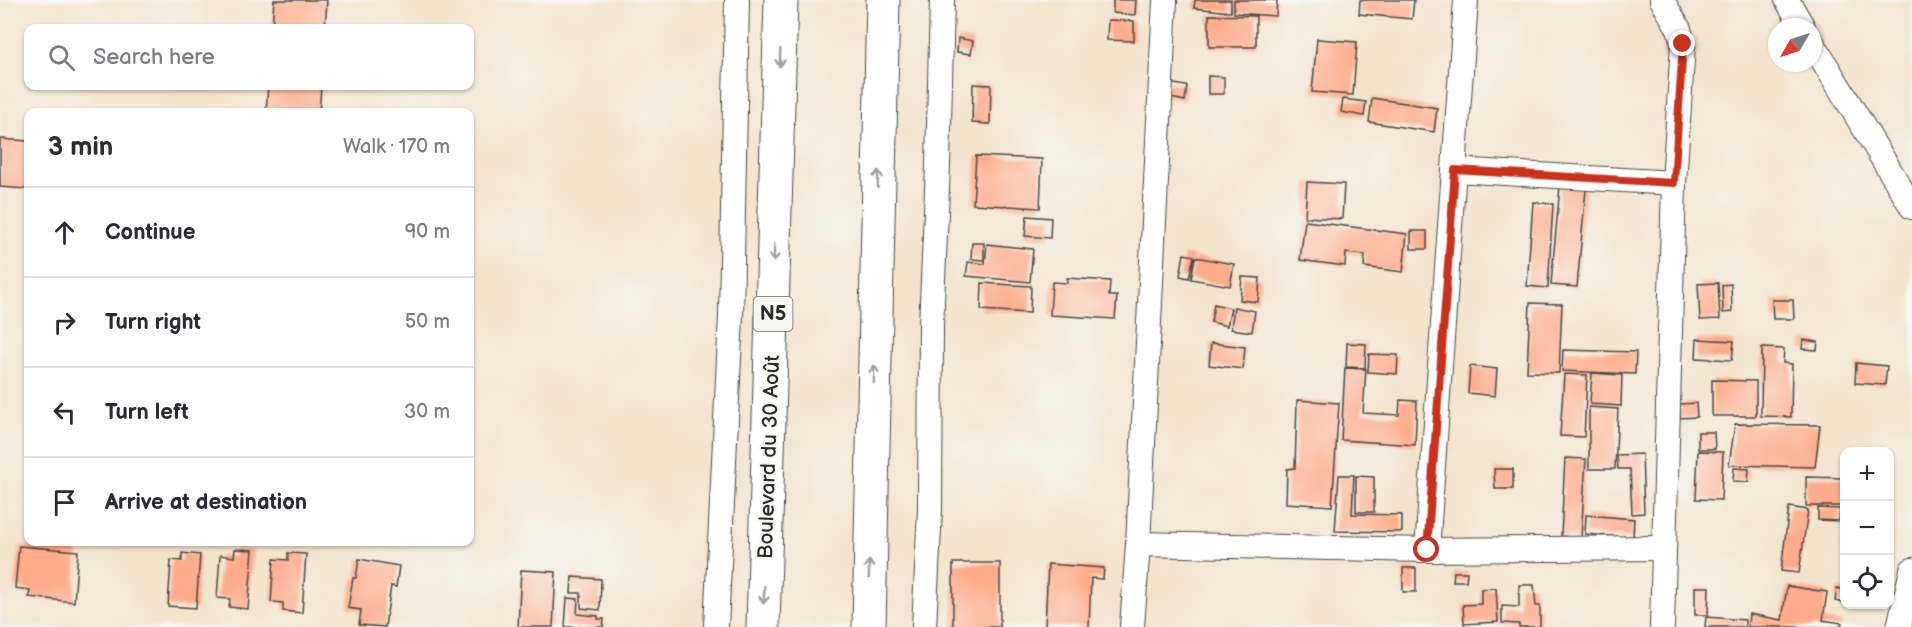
<!DOCTYPE html>
<meta charset="utf-8">
<style>
:root{--surface:#fff;--page:#f7f7f7;--text:#2b2b33;--muted:#7c7c81;--line:#e1e1e2}
body{margin:0;font-family:"Balsamiq Sans",sans-serif;background:var(--page);color:var(--text)}
.controls{position:absolute;right:18px;bottom:18px;display:grid;overflow:hidden;border-radius:12px;box-shadow:0 2px 4px #0004}
.controls button{width:54px;height:54px;display:grid;place-items:center;padding:0;border:0;border-bottom:2px solid var(--line);background:var(--surface);color:var(--text);font:30px sans-serif}
.compass{position:absolute;left:1768px;top:18px;width:54px;height:54px;border-radius:50%;background:var(--surface);box-shadow:0 2px 4px #0004;rotate:231deg}
.stop{position:absolute;width:18px;height:18px;margin:-14px;border:4px solid #c8321e;border-radius:50%;background:#fff}
.stop.end{background:#c8321e;border-color:#fff;box-shadow:0 2px 6px #0008}
.list{margin:0;padding:0;list-style:none}
h2{display:flex;justify-content:space-between;align-items:center;height:78px;margin:0;padding:0 24px;font-size:26px}
h2 small{font-size:20px;font-weight:400;color:var(--muted)}
.list li{display:grid;grid-template-columns:39px 1fr auto;gap:18px;align-items:center;box-sizing:border-box;height:90px;padding:0 24px;border-top:2px solid var(--line)}
.list b{display:block;font-size:22px;white-space:nowrap}
.list em{font-size:20px;font-style:normal;color:var(--muted)}
.icon{flex:none;width:33px;height:33px;fill:none;stroke:currentColor;stroke-width:2;stroke-linecap:round;stroke-linejoin:round}
.map{position:relative;flex:none;width:1912px;height:627px;overflow:hidden}
.search{position:absolute;background:var(--surface);box-shadow:0 2px 4px #0004;left:24px;top:24px;width:450px;height:66px;display:flex;align-items:center;gap:15px;box-sizing:border-box;padding:0 21px;border-radius:12px;color:var(--muted);font-size:22px}
.panel{position:absolute;background:var(--surface);box-shadow:0 2px 4px #0004;left:24px;top:108px;width:450px;height:438px;border-radius:12px}
.map>svg:first-child{display:block}
</style>
<div class="map">
<svg width="1912" height="627" viewBox="0 0 1912 627">
<rect width="100%" height="100%" fill="#f6f6f2"/>
<filter id="ink" filterUnits="userSpaceOnUse"><feTurbulence type="fractalNoise" baseFrequency=".0167" numOctaves="2"/><feDisplacementMap in="SourceGraphic" scale="12" xChannelSelector="R" yChannelSelector="G"/><feConvolveMatrix kernelMatrix="1 2 1 2 8 2 1 2 1" color-interpolation-filters="sRGB"/></filter>
<filter id="wash" filterUnits="userSpaceOnUse"><feTurbulence type="fractalNoise" baseFrequency=".008" numOctaves="4" result="noise"/><feDisplacementMap in="SourceGraphic" scale="24" xChannelSelector="R" yChannelSelector="G"/><feGaussianBlur stdDeviation="1.35" result="paint"/><feColorMatrix in="noise" values="0 0 0 0 0 0 0 0 0 0 0 0 0 0 0 0 0 1.4 0 .05"/><feComposite in="paint" operator="in"/></filter>
<g filter="url(#wash)">
<rect width="100%" height="100%" fill="#f3e4ce"/>
<g id="blocks">
<!-- building -->
<g fill="#feac8b">
<path d="M274 0H327L325 28H272Z"/>
<path d="M1113 0H1136L1135 15 1113 13Z"/>
<path d="M1195 0H1231V12L1194 8Z"/>
<path d="M1234 0H1277L1276 16 1234 13Z"/>
<path d="M1360 0H1414L1412 19 1359 14Z"/>
<path d="M1209 15 1256 16V47H1209Z"/>
<path d="M1108 20 1134 21V41L1107 40Z"/>
<path d="M958 38 973 41 971 54 957 52Z"/>
<path d="M1317 39 1357 42 1353 95 1312 92Z"/>
<path d="M1208 76 1224 77V94H1208Z"/>
<path d="M1169 83 1187 86 1185 101 1166 97Z"/>
<path d="M973 84 991 85 990 124 972 123Z"/>
<path d="M268 86H321L319 112H266Z"/>
<path d="M1372 98 1437 108 1434 132 1369 122Z"/>
<path d="M1343 99 1366 102 1364 116 1341 112Z"/>
<path d="M0 139 28 141V189L0 187Z"/>
<path d="M976 156 1042 159 1040 208 973 204Z"/>
<path d="M1307 182 1344 184 1342 219 1305 217Z"/>
<path d="M1560 186 1586 189 1577 287 1551 285Z"/>
<path d="M1533 202 1553 204 1548 288 1527 286Z"/>
<path d="M1027 216 1051 218 1050 238 1025 236Z"/>
<path d="M1305 221 1407 234 1403 272 1364 267 1365 255 1346 253 1345 266 1300 260Z"/>
<rect x="1411" y="231" width="16" height="18"/>
<path d="M972 243H984V260L971 259Z"/>
<path d="M987 244 1033 249 1030 282 966 276 968 262 985 264Z"/>
<path d="M1184 254 1194 256 1189 278 1180 276Z"/>
<path d="M1195 257 1234 264 1230 286 1191 279Z"/>
<path d="M1242 277 1260 278 1258 302 1240 300Z"/>
<path d="M1067 278 1110 281 1109 296H1117L1115 319 1050 315 1052 282 1067 283Z"/>
<path d="M982 283 1031 286 1030 313 981 310Z"/>
<path d="M1718 283 1720 319 1700 320 1698 284Z"/>
<path d="M1731 284 1732 312 1723 313 1722 285Z"/>
<path d="M1772 300H1793L1794 319H1773Z"/>
<path d="M1530 303 1562 304 1559 373 1527 372Z"/>
<path d="M1214 304 1231 308 1227 326 1211 322Z"/>
<path d="M1234 307 1255 311 1252 332 1231 329Z"/>
<path d="M1697 339 1734 341 1732 360 1696 358Z"/>
<path d="M1803 340 1818 342 1817 350 1802 349Z"/>
<path d="M1211 343 1245 347 1243 369 1209 365Z"/>
<path d="M1347 343 1366 344 1365 368 1346 367Z"/>
<path d="M1762 348 1784 349 1783 363 1792 364 1791 417 1761 416Z"/>
<path d="M1563 350 1636 352 1635 374 1562 371Z"/>
<path d="M1369 354 1398 355 1397 374 1368 372Z"/>
<path d="M1856 363 1887 366 1885 385 1855 383Z"/>
<path d="M1470 366 1497 369 1495 396 1468 393Z"/>
<path d="M1345 368 1366 369 1363 413 1399 415 1400 400 1417 401 1415 445 1341 440Z"/>
<path d="M1592 373 1622 375 1621 406 1590 404Z"/>
<path d="M1564 374 1587 375 1584 437 1560 436Z"/>
<path d="M1712 380 1756 381V416H1712Z"/>
<path d="M1297 400 1339 403 1332 506 1286 503 1287 469 1295 468Z"/>
<path d="M1696 403 1697 417 1680 418V404Z"/>
<path d="M1589 407 1618 409 1615 469H1589Z"/>
<path d="M1735 424 1820 425 1815 467 1729 465Z"/>
<path d="M1698 432H1714L1715 449H1698Z"/>
<path d="M1698 451 1723 452 1721 500 1696 499Z"/>
<path d="M1642 454 1644 513 1632 514 1630 469H1618L1617 455Z"/>
<path d="M1565 458 1586 459 1581 538 1561 536Z"/>
<path d="M1734 468 1749 469 1748 482 1733 481Z"/>
<path d="M1494 469H1513V489H1495Z"/>
<path d="M1339 475H1354L1352 514 1402 515V532L1335 531Z"/>
<path d="M1356 476 1374 477V512H1356Z"/>
<path d="M1806 477 1844 478V506H1806Z"/>
<path d="M1789 507 1808 510 1799 573 1781 571Z"/>
<path d="M1818 508 1840 509 1839 521 1818 520Z"/>
<path d="M1586 515 1634 519 1633 538 1585 534Z"/>
<path d="M19 546 78 551 74 602 29 597 30 590 15 588Z"/>
<path d="M235 549 253 550 248 609 229 607 230 599 217 598 220 555 234 557Z"/>
<path d="M182 553 200 555 196 608 168 606 171 560 182 561Z"/>
<path d="M288 553 306 554 302 613 283 611V603L271 602 274 559 288 560Z"/>
<path d="M359 559 399 566 396 587 391 586 385 627 359 625 361 610 348 608 353 578H356Z"/>
<rect x="953" y="563" width="47" height="64"/>
<path d="M1048 564 1104 568 1103 579 1091 578 1089 627H1045Z"/>
<rect x="1403" y="568" width="13" height="24"/>
<path d="M521 570 556 572 553 627H518Z"/>
<path d="M1454 572H1467L1466 581H1453Z"/>
<path d="M572 577 601 579 600 610 581 608V593H571Z"/>
<path d="M1519 585H1534L1536 606H1540V627H1519V624L1502 623V606L1519 607Z"/>
<path d="M1787 586 1827 592 1823 620 1842 623 1841 627H1748L1749 614 1782 620Z"/>
<path d="M1695 587H1709L1708 615H1695Z"/>
<path d="M1496 588 1498 622 1464 624 1463 605 1481 604V589Z"/>
<path d="M1837 588 1844 590V603L1835 601Z"/>
<path d="M567 598 578 599 577 614 598 616V619H604L603 627H565Z"/>
<path d="M1706 617 1745 620V627H1705Z"/>
</g>
</g>
</g>
<g filter="url(#ink)">
<use href="#blocks" fill-opacity="0" stroke="#494743" stroke-width="1.5"/>
<g fill="none" stroke-linecap="round" stroke-linejoin="round">
<!-- street casing -->
<g stroke="#494743" stroke-width="26">
<g id="street">
<path d="M1662 0 1679 29 1683 44 1674 183 1662 627"/>
<path d="M1787 0 1803 27"/>
<path d="M1813 44 1912 207"/>
<path d="M1455 170 1674 183"/>
<path d="M1138 544 1427 550 1664 548"/>
<path d="M1427 550 1466 0"/>
<path d="M716 627 731 316 737 0"/>
<path d="M924 627 930 510 931 325 938 166 942 0"/>
<path d="M1132 627 1138 544 1165 0"/>
<path d="M1899 627 1912 570"/>
</g>
</g>
<!-- highway casing -->
<g stroke="#494743" stroke-width="35">
<g id="highway">
<path d="M763 627 781 0"/>
<path d="M869 627 883 0"/>
</g>
</g>
<!-- street -->
<use href="#street" stroke="#fff" stroke-width="24"/>
<!-- highway -->
<use href="#highway" stroke="#fff" stroke-width="33"/>
</g>
<!-- one-way arrows -->
<defs><path id="oneway-shaft" d="M-6 0H5M1.5-3L5.5 0L1.5 3" fill="none" stroke-width="1.6" stroke-linecap="round" stroke-linejoin="round" transform="scale(1.5)"/></defs>
<g stroke="#a0a0a0">
<use href="#oneway-shaft" transform="translate(780 58) rotate(92)"/>
<use href="#oneway-shaft" transform="translate(878 179) rotate(-88)"/>
<use href="#oneway-shaft" transform="translate(774 253) rotate(92)"/>
<use href="#oneway-shaft" transform="translate(874 374) rotate(-89)"/>
<use href="#oneway-shaft" transform="translate(869 569) rotate(-89)"/>
<use href="#oneway-shaft" transform="translate(764 595) rotate(92)"/>
</g>
</g>
<g fill="none" stroke-linecap="round" stroke-linejoin="round" filter="url(#ink)">
<!-- route -->
<path stroke="#c8321e" stroke-width="8" d="M1427 550 1455 170 1674 183 1683 44"/>
</g>
<g text-anchor="middle" dominant-baseline="central" stroke-width="4.5" stroke-linejoin="round" paint-order="stroke">
<!-- shield labels -->
<rect fill="#f6f6f2" stroke="#686867" stroke-width="1.5" x="753.5" y="297" width="39" height="34" rx="4.5"/>
<g font-size="20" font-weight="bold" fill="#2b2b2b">
<text x="773" y="314">N5</text>
</g>
<!-- street labels -->
<g font-size="21" fill="#2b2b2b" stroke="#f6f6f2">
<text transform="translate(769 457) rotate(-88)">Boulevard du 30 Août</text>
</g>
</g>
</svg>
<div class="controls">
<button>+</button>
<button>−</button>
<button><svg class="icon" aria-label="locate" viewBox="0 0 24 24"><circle cx="12" cy="12" r="6"/><path d="M12 2v4M12 18v4M2 12h4M18 12h4"/></svg></button>
</div>
<svg class="compass" viewBox="-18 -18 36 36"><path d="M0-13l5 13h-10z" fill="#e53935"/><path d="M0 13l5-13h-10z" fill="#7c7c81"/></svg>
<div class="stop" style="left:1427px;top:550px"></div>
<div class="stop end" style="left:1683px;top:44px"></div>
<div class="search"><svg class="icon" aria-label="search" viewBox="0 0 24 24"><circle cx="10" cy="10" r="6"/><path d="M15 15l6 6"/></svg>Search here</div>
<section class="panel">
<h2>3 min<small>Walk · 170 m</small></h2>
<ul class="list">
<li><svg class="icon" aria-label="ahead" viewBox="0 0 24 24"><path d="M12 20V5M6 11l6-6 6 6"/></svg><div><b>Continue</b></div><em>90 m</em></li>
<li><svg class="icon" aria-label="right" viewBox="0 0 24 24"><path d="M7 20v-9h11M14 6l5 5-5 5"/></svg><div><b>Turn right</b></div><em>50 m</em></li>
<li><svg class="icon" aria-label="left" viewBox="0 0 24 24"><path d="M17 20v-9H6M10 6l-5 5 5 5"/></svg><div><b>Turn left</b></div><em>30 m</em></li>
<li><svg class="icon" aria-label="arrive" viewBox="0 0 24 24"><path d="M6 21V4h12l-3 4 3 4H6"/></svg><div><b>Arrive at destination</b></div></li>
</ul>
</section>
</div>
